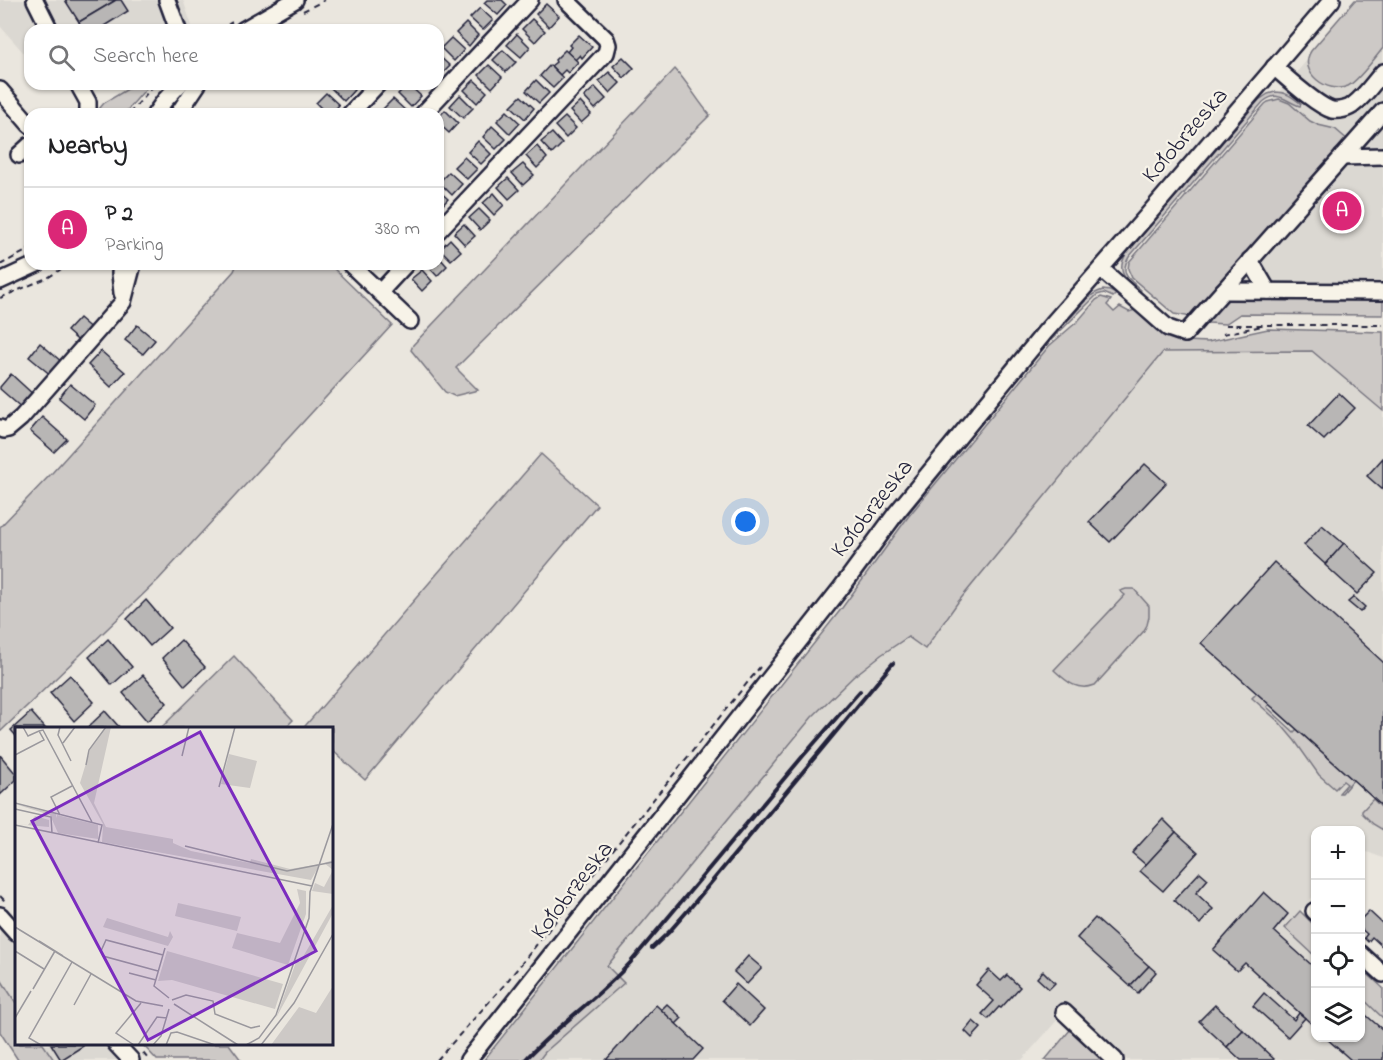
<!DOCTYPE html>
<meta charset="utf-8">
<style>
:root{--surface:#fff;--page:#f6f6f6;--text:#202124;--muted:#757577;--line:#e0e0e0;--accent:#db2777}
body{margin:0;font-family:"Indie Flower",sans-serif;background:var(--page);color:var(--text)}
.controls{position:absolute;right:18px;bottom:18px;display:grid;overflow:hidden;border-radius:12px;box-shadow:0 2px 4px #0004}
.controls button{width:54px;height:54px;display:grid;place-items:center;padding:0;border:0;border-bottom:2px solid var(--line);background:var(--surface);color:var(--text);font:30px sans-serif}
.you{position:absolute;left:746px;top:522px;width:21px;height:21px;margin:-15px;border:4px solid #fff;border-radius:50%;background:#1a73e8;box-shadow:0 0 0 9px #1a73e833}
.badge{display:grid;place-items:center;width:39px;height:39px;border-radius:50%;background:var(--accent);color:#fff;font-size:20px;font-weight:700}
.pin{position:absolute;translate:-50% -50%;border:3px solid #fff;box-shadow:0 2px 6px #0006}
.list{margin:0;padding:0;list-style:none}
h2{display:flex;justify-content:space-between;align-items:center;height:78px;margin:0;padding:0 24px;font-size:26px}
h2 small{font-size:20px;font-weight:400;color:var(--muted)}
.list li{display:grid;grid-template-columns:39px 1fr auto;gap:18px;align-items:center;box-sizing:border-box;height:84px;padding:0 24px;border-top:2px solid var(--line)}
.list b{display:block;font-size:22px;white-space:nowrap}
.list p{margin:0;font-size:20px;white-space:nowrap;color:var(--muted)}
.list em{font-size:20px;font-style:normal;color:var(--muted)}
.icon{flex:none;width:33px;height:33px;fill:none;stroke:currentColor;stroke-width:2;stroke-linecap:round;stroke-linejoin:round}
.map{position:relative;flex:none;width:1383px;height:1060px;overflow:hidden}
.search{position:absolute;background:var(--surface);box-shadow:0 2px 4px #0004;left:24px;top:24px;width:420px;height:66px;display:flex;align-items:center;gap:15px;box-sizing:border-box;padding:0 21px;border-radius:18px;color:var(--muted);font-size:22px}
.panel{position:absolute;background:var(--surface);box-shadow:0 2px 4px #0004;left:24px;top:108px;width:420px;height:162px;border-radius:18px}
.map>svg:first-child{display:block}
</style>
<div class="map">
<svg width="1383" height="1060" viewBox="0 0 1383 1060">
<rect width="100%" height="100%" fill="#eae6de"/>
<filter id="ink" filterUnits="userSpaceOnUse"><feTurbulence type="fractalNoise" baseFrequency=".0167" numOctaves="2"/><feDisplacementMap in="SourceGraphic" scale="12" xChannelSelector="R" yChannelSelector="G"/><feConvolveMatrix kernelMatrix="1 2 1 2 8 2 1 2 1" color-interpolation-filters="sRGB"/></filter>
<g filter="url(#ink)">
<!-- built -->
<g fill="#dbd8d2">
<path d="M0 0H183L192 26 186 30H30V60L0 26Z"/>
<path d="M1383 0V301L1233 302 1220 316 1133 262 1358 1Z"/>
<path d="M1163 351H1312L1383 411V858L1367 852 1361 859 1360 830H1316L1315 894 1286 928 1315 956 1316 1038H1360L1361 997 1383 1018V1060H1127L1068 1008 1022 1060H539L545 1052 623 983 607 966 812 717 853 677 881 655 909 637 926 649 958 602Z"/>
<path d="M0 930 8 933 16 943V1003L0 978Z"/>
<path d="M43 1044H107L122 1060H54Z"/>
</g>
<!-- green -->
<g fill="#cdc9c6" stroke="#787680" stroke-width="1.5">
<path d="M1355 0H1383V48C1375 58 1358 81 1348 86 1328 95 1297 72 1311 51Z"/>
<path d="M675 69C688 83 697 100 710 115L456 368 478 390 454 396 445 392 411 350 413 345Z"/>
<path d="M136 84H150L124 114H95L104 103Z"/>
<path d="M1275 92C1286 92 1293 97 1301 104L1300 106C1285 102 1280 89 1263 102L1129 257C1119 274 1129 279 1141 290L1140 292C1127 281 1115 273 1126 254L1259 100 1268 94Z"/>
<path d="M1279 99 1289 103 1310 121 1318 125 1335 129 1349 141 1192 317 1174 314 1132 278 1128 269 1129 262 1265 104 1268 102Z"/>
<path d="M237 264H329L392 325 159 579 0 732V527L52 473 234 271Z"/>
<path d="M1103 290 1110 291 1116 294 1113 297 1104 293 1097 295 1043 348 895 530 858 581 480 1060H475L886 535 1050 335C1056 330 1063 325 1069 319 1080 309 1087 294 1103 290Z"/>
<path d="M1101 297 1111 300 1107 305 1114 312 1120 307 1129 312 1135 310 1156 330 1176 339 1186 341 1208 342 1268 329 1383 332V411L1312 351 1163 352 958 602 925 649 908 637 881 655 853 677 812 717 607 966 624 983 545 1052 539 1060H484L842 608 908 517 1049 346 1078 321 1096 300Z"/>
<path d="M1231 299H1383V315L1240 314 1225 324 1208 323 1206 320 1223 302Z"/>
<path d="M541 454 597 505 365 780 332 750V728H308L305 726Z"/>
<path d="M1126 589H1134L1149 606V617L1147 625 1143 632 1095 685C1077 692 1066 681 1054 670L1125 595 1120 591Z"/>
<path d="M234 656 293 720 285 728H161Z"/>
<path d="M1257 693 1269 704 1267 707 1294 732 1297 729 1353 780 1342 793H1339L1347 784 1343 781 1335 789 1319 775 1295 741 1279 722 1252 698Z"/>
<path d="M1373 799 1383 809V830L1373 824 1362 813V811Z"/>
<path d="M1300 911 1315 926V956L1285 928Z"/>
<path d="M1360 967 1383 988V1018L1361 997Z"/>
<path d="M0 978 16 1003V1044H43L54 1060H18L0 1032Z"/>
<path d="M1070 1030 1103 1060H1045Z"/>
<path d="M142 1044H229L241 1060H157Z"/>
</g>
<!-- building -->
<g fill="#b8b6b5" stroke="#22223b" stroke-width="1.5">
<path d="M65 0H116L79 22Z"/>
<path d="M116 0H121L128 11 104 26V28L101 30H83L79 22Z"/>
<path d="M487 0H502L507 5 498 15 484 3Z"/>
<path d="M546 4 559 16 549 27 536 14Z"/>
<path d="M480 8 493 20 483 30 470 18Z"/>
<path d="M532 19 545 31 535 42 522 29Z"/>
<path d="M466 23 478 35 469 46 456 33Z"/>
<path d="M517 34 530 47 521 57 507 45Z"/>
<path d="M579 35 592 47 582 58 580 55 575 60 567 52 571 47 569 45Z"/>
<path d="M451 38 464 50 454 61 441 48Z"/>
<path d="M503 50 516 62 506 72 493 60Z"/>
<path d="M565 50 578 62 568 73 565 70 560 75 551 66 556 62 555 60Z"/>
<path d="M438 55 450 66 440 76 438 74Z"/>
<path d="M623 57 634 68 624 78 613 66Z"/>
<path d="M489 65 502 77 492 88 479 75Z"/>
<path d="M550 65 563 78 553 88 540 76Z"/>
<path d="M609 72 620 83 610 93 599 81Z"/>
<path d="M474 80 487 92 477 103 464 90Z"/>
<path d="M536 80 549 93 539 103 526 91Z"/>
<path d="M335 84H347L354 90 344 101 331 88Z"/>
<path d="M408 84 421 96 411 107 398 94Z"/>
<path d="M595 87 606 99 595 109 584 97Z"/>
<path d="M326 93 339 105 331 114H327L316 103Z"/>
<path d="M460 95 473 108 463 118 450 106Z"/>
<path d="M521 96 534 108 525 119 511 106Z"/>
<path d="M393 99 406 111 404 114H388L383 109Z"/>
<path d="M580 102 591 114 581 123 570 111Z"/>
<path d="M445 110 458 123 449 133 438 123V118Z"/>
<path d="M507 111 520 123 510 134 497 121Z"/>
<path d="M565 117 576 128 566 138 555 126Z"/>
<path d="M492 126 506 139 496 149 483 137Z"/>
<path d="M552 133 562 144 552 154 541 142Z"/>
<path d="M478 141 491 154 481 164 468 152Z"/>
<path d="M537 146 547 158 537 168 526 156Z"/>
<path d="M464 157 477 169 467 179 454 167Z"/>
<path d="M523 164 534 175 523 185 512 173Z"/>
<path d="M449 172 462 184 452 195 439 182Z"/>
<path d="M508 178 519 190 509 199 498 187Z"/>
<path d="M438 190 448 199 438 210Z"/>
<path d="M494 193 504 205 494 215 483 203Z"/>
<path d="M479 209 490 220 480 230 469 218Z"/>
<path d="M464 224 475 236 465 245 454 233Z"/>
<path d="M450 239 461 251 451 260 440 249Z"/>
<path d="M438 256 447 266 437 276 426 264H438Z"/>
<path d="M422 270 432 281 422 291 411 279Z"/>
<path d="M79 318 94 331 83 345 67 331Z"/>
<path d="M137 325 155 340 143 354 125 340Z"/>
<path d="M40 343 63 363 52 376 29 357Z"/>
<path d="M101 351 125 372 111 387 88 365Z"/>
<path d="M11 374 35 396 23 409 0 389V387Z"/>
<path d="M70 384 95 405 84 419 59 398Z"/>
<path d="M1339 393 1355 408 1324 440 1308 426Z"/>
<path d="M42 417 67 439 54 452 30 431Z"/>
<path d="M1383 458V490L1367 476Z"/>
<path d="M1145 464 1166 483 1110 542 1089 522Z"/>
<path d="M1322 525 1344 544 1325 564 1304 545Z"/>
<path d="M1344 543 1377 573 1357 594 1325 565Z"/>
<path d="M1274 562 1383 662V807L1201 643Z"/>
<path d="M1354 597 1365 607 1360 612 1348 602Z"/>
<path d="M146 600 170 628 150 646 127 619Z"/>
<path d="M108 639 132 667 112 685 89 657Z"/>
<path d="M181 640 205 667 185 686 162 658Z"/>
<path d="M70 675 94 702 74 721 50 693Z"/>
<path d="M143 675 167 703 147 721 123 693Z"/>
<path d="M105 711 120 728H87Z"/>
<path d="M31 712 45 728H16V736L11 730Z"/>
<path d="M0 755 16 774V780L0 795Z"/>
<path d="M1163 819 1176 832 1146 865 1132 853Z"/>
<path d="M1176 832 1198 852 1163 891 1140 871Z"/>
<path d="M1200 872 1208 879 1196 893 1213 909 1200 924 1174 900Z"/>
<path d="M1264 892 1288 914 1274 931 1316 969V1028L1245 963 1237 971 1213 950Z"/>
<path d="M1369 911 1383 924V947L1372 937 1368 942 1364 938 1367 934 1360 928V920Z"/>
<path d="M1095 918 1149 966 1130 986 1077 938Z"/>
<path d="M748 956 762 968 747 984 734 972Z"/>
<path d="M1149 966 1156 972 1138 993 1130 986Z"/>
<path d="M989 970 1001 981 1007 975 1020 987 1001 1008 999 1007 988 1019 982 1014 994 1001 976 985Z"/>
<path d="M1043 971 1055 983 1049 989 1037 978Z"/>
<path d="M736 984 764 1010 750 1026 722 1000Z"/>
<path d="M1264 993 1294 1020 1299 1013 1305 1018 1288 1037 1253 1006Z"/>
<path d="M667 1004 682 1018 676 1024 661 1010Z"/>
<path d="M656 1005 703 1049 693 1060H606Z"/>
<path d="M1215 1005 1243 1030 1227 1047 1199 1021Z"/>
<path d="M1360 1010 1383 1030V1060H1351L1326 1038H1360Z"/>
<path d="M973 1021 981 1028 972 1038 965 1031Z"/>
<path d="M1243 1030 1274 1059 1273 1060H1241L1227 1047Z"/>
<path d="M51 1044H81L83 1046 61 1060Z"/>
</g>
<g fill="none" stroke-linecap="round" stroke-linejoin="round">
<!-- minor casing -->
<g stroke="#22223b" stroke-width="20">
<g id="minor">
<path d="M35 0 50 30"/>
<path d="M167 0 178 30"/>
<path d="M243 30 295 0"/>
<path d="M1274 67C1287 78 1317 106 1332 110 1339 111 1349 109 1354 104 1365 96 1374 82 1383 72"/>
<path d="M78 84 88 102V114"/>
<path d="M0 90 30 125"/>
<path d="M155 114 165 100 180 84"/>
<path d="M178 114 198 84"/>
<path d="M350 114 378 84"/>
<path d="M423 114 530 0"/>
<path d="M19 155 30 145"/>
<path d="M1342 157 1383 156"/>
<path d="M438 231 606 53 608 45 606 39 566 0"/>
<path d="M1250 260 1268 291"/>
<path d="M121 264 120 273 122 293"/>
<path d="M350 264 410 321"/>
<path d="M1101 269 1168 328 1185 334 1383 111"/>
<path d="M0 281 37 264"/>
<path d="M1223 291 1383 292"/>
<path d="M380 292 406 264"/>
<path d="M0 428 4 430 8 429 21 418 123 302 133 264"/>
<path d="M1314 911 1316 913"/>
<path d="M0 915 16 933"/>
<path d="M1360 953 1383 974"/>
<path d="M1064 1012 1115 1060"/>
<path d="M116 1044 131 1060"/>
<path d="M468 1060 841 588 897 512 1045 332 1146 217 1332 0"/>
</g>
</g>
<!-- path -->
<g stroke="#22223b" stroke-width="2" stroke-dasharray="6 4.5" stroke-linecap="butt">
<path d="M303 11 325 0"/>
<path d="M219 30 232 22"/>
<path d="M129 114 155 84"/>
<path d="M0 265 30 249"/>
<path d="M0 298 49 277 69 264"/>
<path d="M1225 325H1383"/>
<path d="M1223 334 1262 326"/>
<path d="M0 896 6 902"/>
<path d="M143 1053 149 1060"/>
<path d="M437 1060 505 984 760 667"/>
</g>
<!-- minor -->
<use href="#minor" stroke="#f7f3e8" stroke-width="15"/>
<!-- rail -->
<g stroke="#22223b" stroke-width="4">
<path d="M652 948 669 932 690 908 893 663"/>
<path d="M525 1060C558 1025 598 998 630 963L803 756 860 691"/>
</g>
</g>
</g>
<g text-anchor="middle" dominant-baseline="central" stroke-width="4.5" stroke-linejoin="round" paint-order="stroke">
<!-- street labels -->
<g font-size="24" fill="#22223b" stroke="#f7f3e8">
<text transform="translate(1186 136) rotate(-49)">Kołobrzeska</text>
<text transform="translate(873 509) rotate(-52)">Kołobrzeska</text>
<text transform="translate(573 891) rotate(-52)">Kołobrzeska</text>
</g>
</g>
<!-- overview -->
<g transform="translate(15 727)">
<rect width="318" height="318" fill="#eae6de"/>
<path d="M92 0H96L79 76 91 100 158 112V116L176 124 235 136 236 132 275 142 305 137 296 153 87 115 88 97 65 56 75 23ZM214 27 242 34 235 61 206 57ZM0 77 41 87V91L42 88 83 98V112L43 106 35 88ZM20 89 34 93V100L0 97 13 98ZM318 133V167L297 164 300 156 309 160 318 143 309 136ZM282 162 291 164V187L273 238 217 221 222 206 265 216 285 176ZM163 176 226 190 222 204 160 189ZM318 178V186L261 291 281 235H285ZM92 191 153 210 155 204 158 210 153 219 88 200ZM152 224 268 257 260 282 157 253 143 254ZM318 259V318H256L284 280 301 286Z" fill="#cdc9c6"/>
<path fill="none" stroke="#9a989d" stroke-width="1.5" d="M45 0 43 8 56 34M24 4 28 3 77 95M48 16 60 0M0 28 29 13 24 4 13 9 8 0M167 29 174 0M71 38 74 23 91 0M204 60 220 0M0 76 87 98 83 116M0 82 36 90 37 106M45 88 36 70 57 59M0 98 297 159M170 119 272 144 318 135M0 200 121 274 148 279M24 214 48 229M150 221 139 259 154 271M0 224 29 242M143 244 88 229 86 224 91 213 148 228M114 246 141 253M18 262 40 224M157 273 171 268 198 274 200 287 236 301 245 299M159 277 223 318M59 278 76 247M0 291 16 264M26 318 14 311 57 235M119 318 101 306 126 276M123 318 142 290 152 291M138 318 146 309 154 282M151 318 156 306 162 305 200 318M231 318 244 311 261 288 294 191 295 165 318 97M246 318 279 276 318 207"/>
<path fill="#7b2cbf" fill-opacity="0.15" stroke="#7b2cbf" stroke-width="3" d="M185 5 301 224 133 313 17 94Z"/>
<rect width="318" height="318" fill="none" stroke="#22223b" stroke-width="3"/>
</g>
</svg>
<div class="controls">
<button>+</button>
<button>−</button>
<button><svg class="icon" aria-label="locate" viewBox="0 0 24 24"><circle cx="12" cy="12" r="6"/><path d="M12 2v4M12 18v4M2 12h4M18 12h4"/></svg></button>
<button><svg class="icon" aria-label="layers" viewBox="0 0 24 24"><path d="M12 4l9 5-9 5-9-5zM3 14l9 5 9-5"/></svg></button>
</div>
<div class="you"></div>
<div class="pin badge" style="left:1342px;top:211px">A</div>
<div class="search"><svg class="icon" aria-label="search" viewBox="0 0 24 24"><circle cx="10" cy="10" r="6"/><path d="M15 15l6 6"/></svg>Search here</div>
<section class="panel">
<h2>Nearby<small></small></h2>
<ul class="list">
<li><span class="badge">A</span><div><b>P 2</b><p>Parking</p></div><em>380 m</em></li>
</ul>
</section>
</div>
